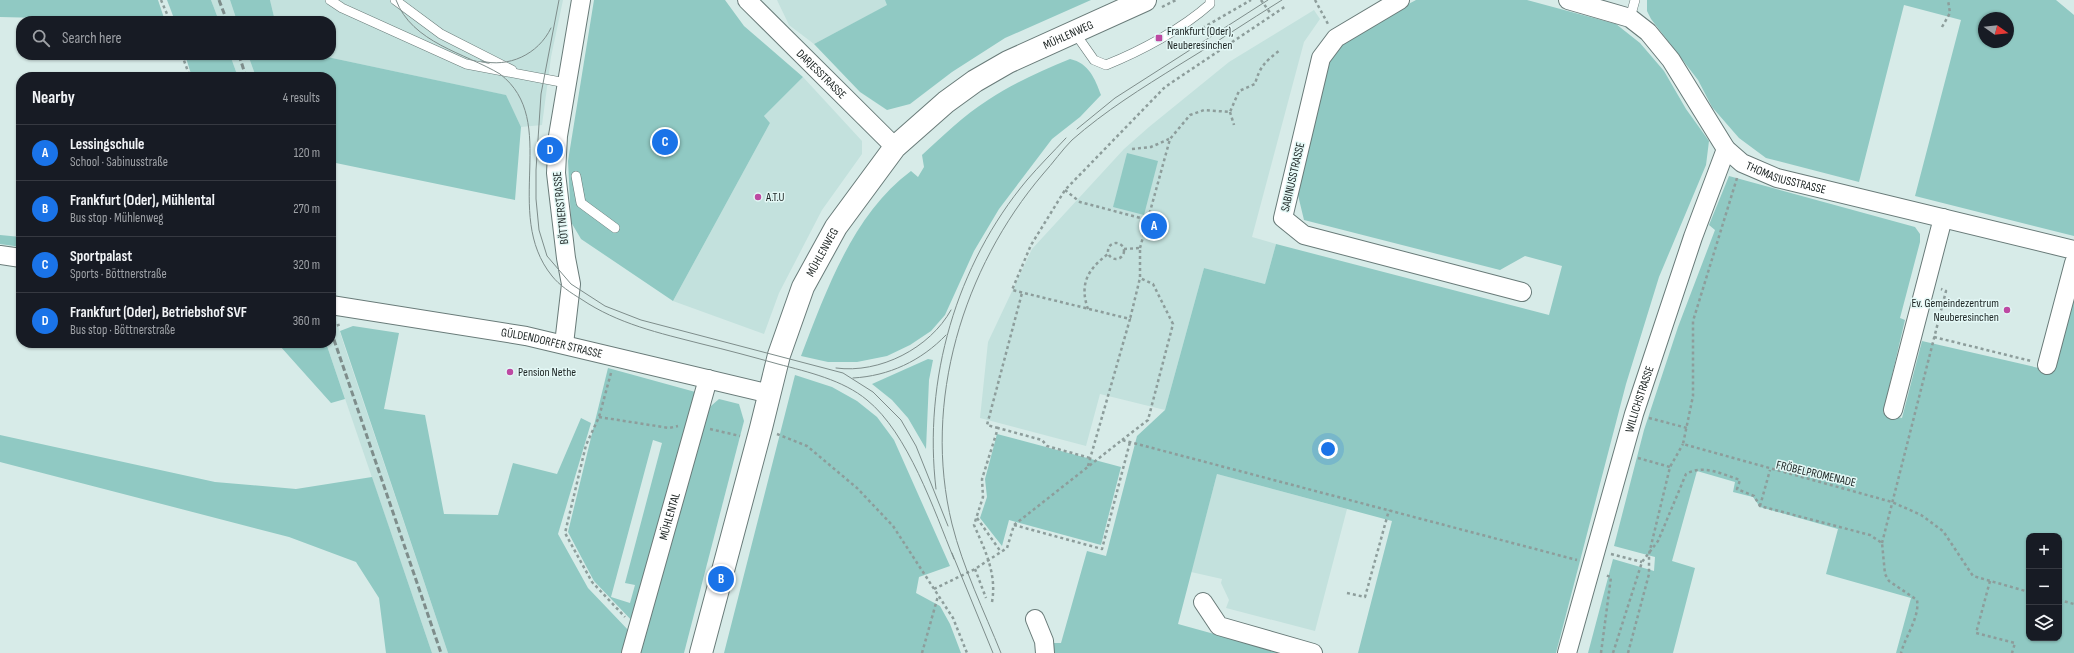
<!DOCTYPE html>
<meta charset="utf-8">
<style>
:root{--surface:#171b24;--page:#20242c;--text:#f1f3f6;--muted:#9ea1a6;--line:#363941;--accent:#1a73e8}
body{margin:0;font-family:"Sofia Sans Condensed",sans-serif;background:var(--page);color:var(--text)}
.controls{position:absolute;right:12px;bottom:12px;display:grid;overflow:hidden;border-radius:8px;box-shadow:0 1px 3px #0004}
.controls button{width:36px;height:36px;display:grid;place-items:center;padding:0;border:0;border-bottom:1px solid var(--line);background:var(--surface);color:var(--text);font:20px sans-serif}
.compass{position:absolute;left:1978px;top:12px;width:36px;height:36px;border-radius:50%;background:var(--surface);box-shadow:0 1px 3px #0004;rotate:105deg}
.you{position:absolute;left:1328px;top:449px;width:14px;height:14px;margin:-10px;border:3px solid #fff;border-radius:50%;background:#1a73e8;box-shadow:0 0 0 6px #1a73e833}
.badge{display:grid;place-items:center;width:26px;height:26px;border-radius:50%;background:var(--accent);color:#fff;font-size:13px;font-weight:700}
.pin{position:absolute;translate:-50% -50%;border:2px solid #fff;box-shadow:0 1px 4px #0006}
.list{margin:0;padding:0;list-style:none}
h2{display:flex;justify-content:space-between;align-items:center;height:52px;margin:0;padding:0 16px;font-size:17px}
h2 small{font-size:13px;font-weight:400;color:var(--muted)}
.list li{display:grid;grid-template-columns:26px 1fr auto;gap:12px;align-items:center;box-sizing:border-box;height:56px;padding:0 16px;border-top:1px solid var(--line)}
.list b{display:block;font-size:15px;white-space:nowrap}
.list p{margin:0;font-size:13px;white-space:nowrap;color:var(--muted)}
.list em{font-size:13px;font-style:normal;color:var(--muted)}
.icon{flex:none;width:22px;height:22px;fill:none;stroke:currentColor;stroke-width:2;stroke-linecap:round;stroke-linejoin:round}
.map{position:relative;flex:none;width:2074px;height:653px;overflow:hidden}
.search{position:absolute;background:var(--surface);box-shadow:0 1px 3px #0004;left:16px;top:16px;width:320px;height:44px;display:flex;align-items:center;gap:10px;box-sizing:border-box;padding:0 14px;border-radius:16px;color:var(--muted);font-size:15px}
.panel{position:absolute;background:var(--surface);box-shadow:0 1px 3px #0004;left:16px;top:72px;width:320px;height:276px;border-radius:16px}
.map>svg:first-child{display:block}
</style>
<div class="map">
<svg width="2074" height="653" viewBox="0 0 2074 653">
<rect width="100%" height="100%" fill="#d7ebe8"/>
<!-- built -->
<g fill="#c3e1dd">
<path d="M211 0H230L237 21H219Z"/>
<path d="M270 0H563L551 57 542 125 521 127 505 95 318 55H331V21H275Z"/>
<path d="M777 0H885L888 5 814 44 789 25Z"/>
<path d="M1314 10 1320 19 1304 42 1252 237 1276 244 1265 284 1204 268 1165 410 1100 394 1086 446 980 418 988 342 1032 249 1124 149 1149 127 1229 62Z"/>
<path d="M230 55H248L256 77H238Z"/>
<path d="M803 77 862 141V154L822 210 779 293 764 334 673 301 770 123 764 116Z"/>
<path d="M331 304 345 348 448 653H432L326 343H331Z"/>
<path d="M1217 474 1347 509 1315 631 1226 608 1229 600 1221 583 1222 579 1191 572Z"/>
</g>
<!-- green -->
<g fill="#90c9c3" fill-rule="evenodd">
<path d="M0 0H158L165 21 0 17Z"/>
<path d="M167 0H211L219 21H175Z"/>
<path d="M230 0H270L275 21H237Z"/>
<path d="M594 0H725L744 26 803 77 764 116 770 123 673 301 581 239 571 222 568 161Z"/>
<path d="M885 0H1091L1005 38 952 72 910 104 887 110 860 92 814 44 887 5Z"/>
<path d="M1416 0H1527L1616 24 1640 43 1664 71 1686 109 1709 141 1706 165 1659 277 1626 384 1556 653H1358L1392 521 1217 474 1178 624 1283 653H1051V643H1061L1087 551 1106 556 1137 436 1165 410 1204 268 1265 284 1276 244 1549 315 1562 266 1525 256 1500 270 1304 220 1297 191 1328 61 1339 45 1367 26Z"/>
<path d="M1647 0H2056L2074 15V236L1915 196 1961 20 1904 5 1859 182 1766 158 1739 138 1712 107 1698 80 1651 19 1647 11ZM1984 18H2008V42H1984Z"/>
<path d="M185 55H230L238 77H192Z"/>
<path d="M248 55H318L506 95 521 127 515 200 331 162V77H256Z"/>
<path d="M1070 59C1089 63 1095 79 1101 95L1080 117 1052 139 999 209 974 251 945 315 931 331 910 345 887 356 857 362H828L801 356C826 291 853 214 911 171L918 177 924 167 922 155C943 136 964 115 988 100 1014 83 1041 71 1070 59Z"/>
<path d="M1127 153 1158 161 1144 215 1113 207Z"/>
<path d="M1729 176 1915 227 1920 234V242L1900 318 1905 320 1883 413 1902 418 1922 341 2052 371 2071 302H2074V653H1896L1911 598 1826 574 1838 529 1760 507 1753 497 1733 492 1735 482 1697 471 1672 561 1695 568 1673 653H1588L1613 559 1654 571 1655 557 1614 546 1644 430 1678 327 1715 230 1709 225ZM2029 536H2059V638H2029Z"/>
<path d="M0 235 21 237V247L0 244Z"/>
<path d="M353 326 399 333 384 409 425 415 444 514 498 515 513 463 557 474 581 418 591 423 558 534 588 588 630 632 621 653H448L340 331Z"/>
<path d="M273 343H326L345 399 331 403 280 346Z"/>
<path d="M928 359 933 360 929 380 926 449 908 418 892 400 872 384Z"/>
<path d="M608 368 699 393 636 625 594 581 568 532ZM653 440 662 443 625 583 635 585 630 603 611 597Z"/>
<path d="M795 375 832 387 857 401 877 417 894 440 950 566 919 577 916 593 940 606 950 624 961 653H724Z"/>
<path d="M719 399 739 404 744 421 684 653H635L703 413Z"/>
<path d="M997 434 1121 467 1101 545 1009 520 1002 546 980 518 987 497 985 479Z"/>
<path d="M0 435 215 482 296 489 372 477 432 653H386L379 598 356 562 289 537 0 462Z"/>
</g>
<g fill="none" stroke-linecap="round" stroke-linejoin="round">
<!-- lane casing -->
<g stroke="#697b79" stroke-width="10">
<g id="lane">
<path d="M330 0 342 8 466 64 566 83"/>
<path d="M395 0 441 34 512 70"/>
<path d="M1630 18 1635 0"/>
<path d="M1075 33 1094 60 1106 65C1141 51 1182 29 1210 4V0"/>
<path d="M576 176 581 203 615 228"/>
</g>
</g>
<!-- street casing -->
<g stroke="#697b79" stroke-width="20">
<g id="street">
<path id="s1" d="M747 0 895 147"/>
<path d="M1400 0 1336 38 1321 58 1283 218 1304 235 1522 292"/>
<path id="s2" d="M1568 0 1630 18 1648 32 1671 60 1726 149 1742 163 1777 178 2074 250"/>
<path d="M0 255 21 258"/>
<path id="s3" d="M331 305 526 336 770 394"/>
<path d="M564 344 571 284 566 258 556 173 558 136 581 0"/>
<path d="M2047 365 2074 263"/>
<path d="M1893 410 1943 218"/>
<path d="M1203 602 1219 626 1313 653"/>
<path d="M1035 619 1044 641 1045 653"/>
<path id="s4" d="M631 653 708 379"/>
<path id="s5" d="M1567 653 1634 414 1693 237 1726 149"/>
</g>
</g>
<!-- secondary casing -->
<g stroke="#697b79" stroke-width="24">
<g id="secondary">
<path id="s6" d="M701 653 761 428 779 355 803 287 836 227 895 147 946 102 975 81 1008 62 1145 0"/>
</g>
</g>
<!-- path -->
<g stroke="#8d9d9b" stroke-width="2.5" stroke-dasharray="3 3" stroke-linecap="butt">
<path d="M161 0 170 21"/>
<path d="M1261 0 1271 14"/>
<path d="M1315 0 1328 24"/>
<path d="M1162 7 1176 0"/>
<path d="M1942 27 1950 13 1948 0"/>
<path d="M1197 29 1199 30 1251 0"/>
<path d="M182 55 190 77"/>
<path d="M1230 112 1234 125"/>
<path d="M1132 149 1151 147 1169 139"/>
<path d="M1737 178 1693 321V396L1683 444 1892 502 1921 515 1943 531 1973 576 2029 592"/>
<path d="M1065 190 1080 202 1148 220"/>
<circle cx="1116" cy="251" r="8"/>
<path d="M1140 248 1170 139 1190 115 1204 110 1230 112 1239 91 1255 84C1260 66 1265 62 1280 50"/>
<path d="M1124 249 1140 248V278L1130 319"/>
<path d="M1088 309C1079 284 1088 269 1108 254"/>
<path d="M331 327 342 324"/>
<path d="M1934 337 2031 361"/>
<path d="M611 373 599 417 586 445 565 533 592 582 625 617"/>
<path d="M599 417 669 428 678 426"/>
<path d="M1649 418 1687 428"/>
<path d="M998 428 987 425 1022 293"/>
<path d="M710 429 740 436"/>
<path d="M777 434 807 446 857 488 893 526 953 618 967 653"/>
<path d="M1122 440 1148 420 1173 324 1153 284 1140 278"/>
<path d="M1638 458 1670 467"/>
<path d="M1088 466 1130 319 1012 290 1031 245 1065 190 1165 87 1286 6"/>
<path d="M1760 506 1770 470"/>
<path d="M977 518 1001 552"/>
<path d="M1014 525 1102 549 1130 442"/>
<path d="M1882 543 1946 291 1941 289"/>
<path d="M1611 554 1642 562"/>
<path d="M975 569 986 598"/>
<path d="M1990 581 1976 633 2015 643 2012 653"/>
<path d="M934 589 975 569 1007 548 1014 525 1122 440 1577 560"/>
<path d="M1347 593 1365 597 1389 510"/>
<path d="M2059 600 2074 604"/>
<path d="M992 602C997 574 985 550 974 525L983 497 982 479 998 428 1042 440 1047 446 1090 458"/>
<path d="M922 653 938 596"/>
<path d="M1601 653 1611 577 1605 575"/>
<path d="M1613 653 1642 562 1658 541 1686 474C1703 464 1722 474 1740 480L1737 489 1754 496 1760 506 1870 535 1882 543 1885 574 1889 581 1917 600C1920 617 1905 637 1901 653"/>
<path d="M1628 653 1649 574V554L1670 467 1683 444"/>
</g>
<!-- lane -->
<use href="#lane" stroke="#fff" stroke-width="9"/>
<!-- street -->
<use href="#street" stroke="#fff" stroke-width="18"/>
<!-- secondary -->
<use href="#secondary" stroke="#fff" stroke-width="22"/>
<!-- tram -->
<g stroke="#7e8d8b" stroke-width="1">
<path d="M396 0C412 43 465 53 500 74 561 121 501 213 552 276 559 285 571 293 581 299 618 324 659 333 702 344 727 350 753 357 778 364 808 372 843 380 867 400 908 433 934 510 954 559"/>
<path d="M559 0 541 94 536 170V199L539 230 547 256 571 284 605 306 641 320 843 373 873 392 901 420 916 446 948 526"/>
<path d="M481 61C508 68 538 55 551 28"/>
<path d="M1077 129 1115 98 1268 0"/>
<path d="M836 368C880 374 930 348 951 310"/>
<path d="M853 378C889 376 921 361 946 335"/>
<path d="M936 489C923 380 956 265 1027 180 1039 166 1053 152 1066 138"/>
<path d="M952 553 993 653"/>
<path d="M1001 653C984 611 963 568 952 524 922 402 963 268 1043 174 1053 163 1062 150 1072 140 1105 111 1142 88 1179 65 1214 44 1248 21 1282 0"/>
</g>
<!-- rail -->
<g stroke="#7e8d8b" stroke-width="3" stroke-dasharray="6 3" stroke-linecap="butt">
<path d="M219 0 227 21"/>
<path d="M239 55 246 77"/>
<path d="M331 331 441 653"/>
</g>
</g>
<!-- markers -->
<g fill="#bd49a2" stroke="#e4f8f6" stroke-width="1.5">
<rect x="1155" y="34" width="8" height="8" rx="2"/>
<circle cx="758" cy="197" r="4"/>
<circle cx="2007" cy="310" r="4"/>
<circle cx="510" cy="372" r="4"/>
</g>
<g text-anchor="middle" dominant-baseline="central" stroke-width="3" stroke-linejoin="round" paint-order="stroke">
<!-- poi labels -->
<g font-size="12" fill="#1b2322" stroke="#e4f8f6" text-anchor="start">
<text x="1167" y="31">Frankfurt (Oder),<tspan x="1167" dy="14">Neuberesinchen</tspan></text>
<text x="766" y="197">A.T.U</text>
<text x="1999" y="303" text-anchor="end">Ev. Gemeindezentrum<tspan x="1999" dy="14">Neuberesinchen</tspan></text>
<text x="518" y="372">Pension Nethe</text>
</g>
<!-- street labels -->
<g font-size="12" fill="#1b2322" stroke="#e4f8f6">
<text stroke="none"><textPath href="#s6" startOffset="756">MÜHLENWEG</textPath></text>
<text stroke="none"><textPath href="#s1" startOffset="105">DARJESSTRASSE</textPath></text>
<text transform="translate(1293 177) rotate(-77)">SABINUSSTRASSE</text>
<text stroke="none"><textPath href="#s2" startOffset="296">THOMASIUSSTRASSE</textPath></text>
<text transform="translate(561 208) rotate(-96)">BÖTTNERSTRASSE</text>
<text stroke="none"><textPath href="#s6" startOffset="420">MÜHLENWEG</textPath></text>
<text stroke="none"><textPath href="#s3" startOffset="224">GÜLDENDORFER STRASSE</textPath></text>
<text stroke="none"><textPath href="#s5" startOffset="264">WILLICHSTRASSE</textPath></text>
<text transform="translate(1816 474) rotate(13)">FRÖBELPROMENADE</text>
<text stroke="none"><textPath href="#s4" startOffset="142">MÜHLENTAL</textPath></text>
</g>
</g>
</svg>
<div class="controls">
<button>+</button>
<button>−</button>
<button><svg class="icon" aria-label="layers" viewBox="0 0 24 24"><path d="M12 4l9 5-9 5-9-5zM3 14l9 5 9-5"/></svg></button>
</div>
<svg class="compass" viewBox="-18 -18 36 36"><path d="M0-13l5 13h-10z" fill="#e53935"/><path d="M0 13l5-13h-10z" fill="#9ea1a6"/></svg>
<div class="you"></div>
<div class="pin badge" style="left:1154px;top:226px">A</div>
<div class="pin badge" style="left:721px;top:579px">B</div>
<div class="pin badge" style="left:665px;top:142px">C</div>
<div class="pin badge" style="left:550px;top:150px">D</div>
<div class="search"><svg class="icon" aria-label="search" viewBox="0 0 24 24"><circle cx="10" cy="10" r="6"/><path d="M15 15l6 6"/></svg>Search here</div>
<section class="panel">
<h2>Nearby<small>4 results</small></h2>
<ul class="list">
<li><span class="badge">A</span><div><b>Lessingschule</b><p>School · Sabinusstraße</p></div><em>120 m</em></li>
<li><span class="badge">B</span><div><b>Frankfurt (Oder), Mühlental</b><p>Bus stop · Mühlenweg</p></div><em>270 m</em></li>
<li><span class="badge">C</span><div><b>Sportpalast</b><p>Sports · Böttnerstraße</p></div><em>320 m</em></li>
<li><span class="badge">D</span><div><b>Frankfurt (Oder), Betriebshof SVF</b><p>Bus stop · Böttnerstraße</p></div><em>360 m</em></li>
</ul>
</section>
</div>
